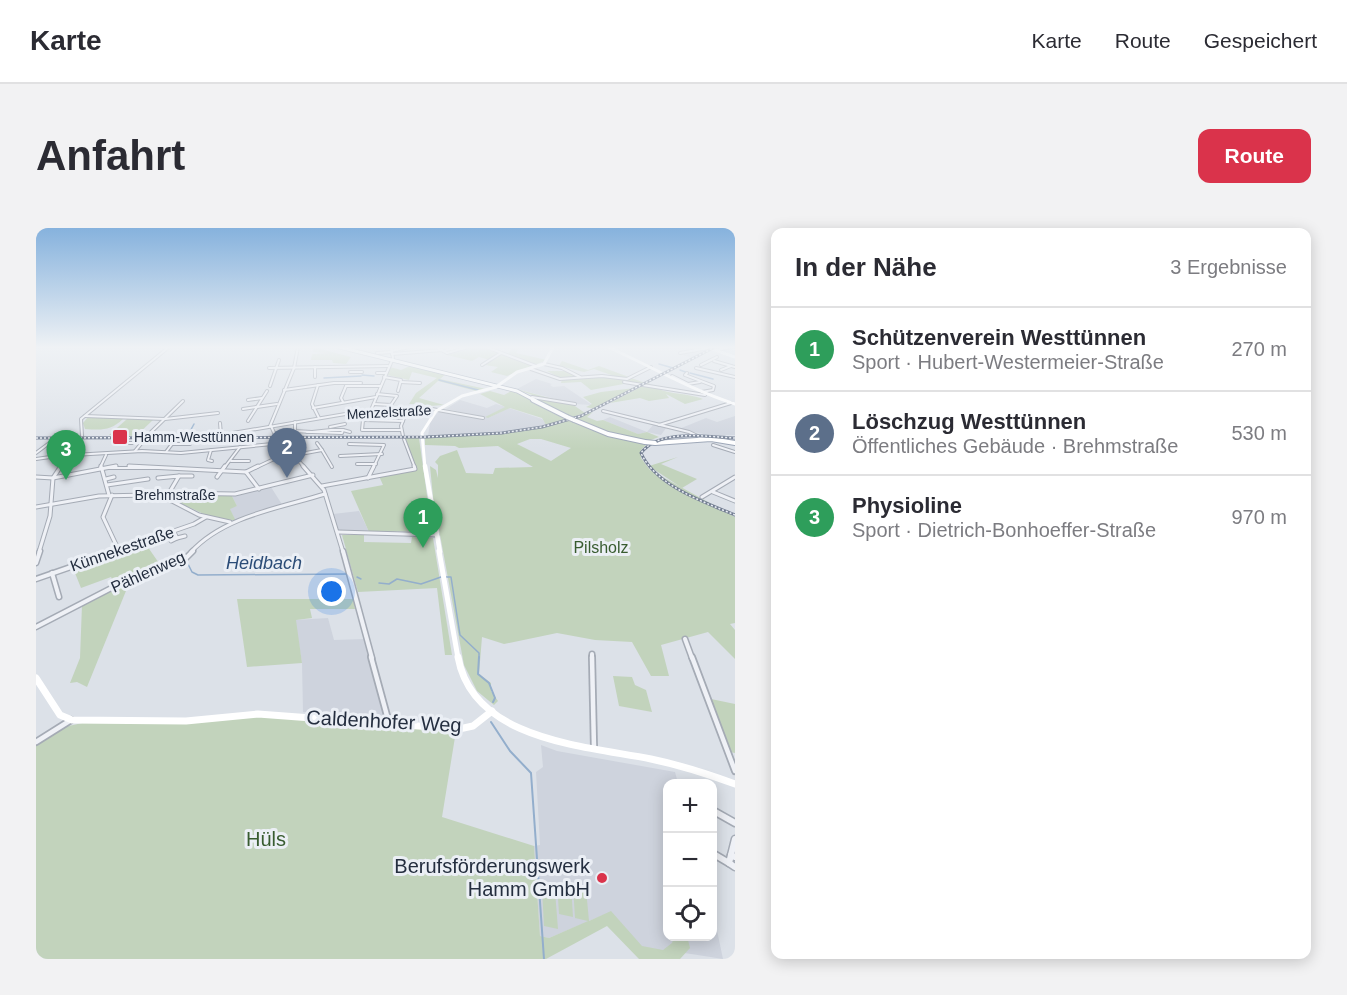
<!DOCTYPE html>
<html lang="de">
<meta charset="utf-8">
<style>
:root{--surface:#fff;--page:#f2f2f3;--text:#2b2b33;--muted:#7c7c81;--line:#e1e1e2;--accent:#da334b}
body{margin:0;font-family:Helvetica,sans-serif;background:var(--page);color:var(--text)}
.controls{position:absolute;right:18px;bottom:18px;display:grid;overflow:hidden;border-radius:12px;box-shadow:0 3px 15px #0003}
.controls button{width:54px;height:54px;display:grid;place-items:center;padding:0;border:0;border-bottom:2px solid var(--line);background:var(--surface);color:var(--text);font:30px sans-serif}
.you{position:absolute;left:296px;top:364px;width:21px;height:21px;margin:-15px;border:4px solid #fff;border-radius:50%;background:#1a73e8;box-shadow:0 0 0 9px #1a73e833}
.badge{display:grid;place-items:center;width:39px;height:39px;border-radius:50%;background:var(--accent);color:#fff;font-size:20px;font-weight:700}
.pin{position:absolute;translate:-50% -50px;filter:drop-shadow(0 2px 3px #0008)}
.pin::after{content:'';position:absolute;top:32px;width:21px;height:18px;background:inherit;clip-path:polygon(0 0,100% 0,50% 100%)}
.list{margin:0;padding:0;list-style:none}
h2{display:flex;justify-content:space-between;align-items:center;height:78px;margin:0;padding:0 24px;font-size:26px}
h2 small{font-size:20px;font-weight:400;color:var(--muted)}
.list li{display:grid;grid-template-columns:39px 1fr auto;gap:18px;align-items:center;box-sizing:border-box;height:84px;padding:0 24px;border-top:2px solid var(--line)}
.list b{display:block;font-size:22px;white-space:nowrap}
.list p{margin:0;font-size:20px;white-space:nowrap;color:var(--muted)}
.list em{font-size:20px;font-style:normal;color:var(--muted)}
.icon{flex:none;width:33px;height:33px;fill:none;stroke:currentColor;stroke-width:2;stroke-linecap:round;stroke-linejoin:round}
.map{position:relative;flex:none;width:699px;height:731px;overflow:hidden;border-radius:12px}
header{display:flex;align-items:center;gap:36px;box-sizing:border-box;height:84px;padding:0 30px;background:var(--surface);border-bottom:2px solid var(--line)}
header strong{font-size:28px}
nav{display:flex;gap:33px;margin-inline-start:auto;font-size:21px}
.intro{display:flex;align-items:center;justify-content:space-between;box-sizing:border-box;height:144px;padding:0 36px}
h1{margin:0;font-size:42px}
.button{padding:15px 27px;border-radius:12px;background:var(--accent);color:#fff;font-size:21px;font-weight:700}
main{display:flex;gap:36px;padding:0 36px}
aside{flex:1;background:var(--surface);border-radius:12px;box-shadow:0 3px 15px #0003}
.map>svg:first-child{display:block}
</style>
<header>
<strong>Karte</strong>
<nav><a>Karte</a><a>Route</a><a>Gespeichert</a></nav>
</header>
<div class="intro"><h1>Anfahrt</h1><a class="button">Route</a></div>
<main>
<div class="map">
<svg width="699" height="731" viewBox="0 0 699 731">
<rect width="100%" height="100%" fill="#dce1e8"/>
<!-- built -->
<g fill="#ced3dd">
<path d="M653 119H681L566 179 537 191 534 190 558 181 656 130 643 126 656 121Z"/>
<path d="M500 151 516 156 514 157 517 159 528 158 556 177 539 176 481 161Z"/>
<path d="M424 172 451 180 460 176 470 179 452 190 473 180 506 191 510 196 535 192 466 206 389 210 387 208H392L394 195 402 184 448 189 410 181Z"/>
<path d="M699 188V207H673L643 201 670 190 681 194Z"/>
<path d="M574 189 611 204 618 196 630 200 625 207 611 204 602 206 567 192Z"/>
<path d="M57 208 382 209 383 210H49Z"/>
<path d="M235 259 247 278 200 293 193 280 201 278 196 268Z"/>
<path d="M323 283 333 304 302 303 297 286Z"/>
<path d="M292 390 298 412 329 411 349 488 345 492 267 484 266 435 259 392Z"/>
<path d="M505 517 521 523 639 544 642 555 632 556V708H676L677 683 687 731 636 723 612 725 572 685 513 710 504 708 498 618 504 617 500 544 507 539Z"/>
</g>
<!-- green -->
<g fill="#c2d3bc" fill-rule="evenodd">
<path d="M277 119 315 129 310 136 297 135 296 132H275L276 126 293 125 277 124Z"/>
<path d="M442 119 465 125 454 132 443 129 436 133 411 127Z"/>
<path d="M477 119H483L480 125 511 132 471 148 455 144 462 139 449 137 466 126 471 127Z"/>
<path d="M526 133 552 142 563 138 609 155H593L555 162 545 154 525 155 526 151 511 143H532L549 150 578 148 558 141 548 144 523 138Z"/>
<path d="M374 138 410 146 404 151 450 161 444 164 402 153 383 170 408 177 393 178 380 174 378 176H373L380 165 401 150 376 144 373 152 351 147 354 139 365 142Z"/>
<path d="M612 155C625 167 649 164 667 171L649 176 630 166 633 170 613 173 604 170 574 175Z"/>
<path d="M599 160 558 181 550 179 556 176 547 169 565 164Z"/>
<path d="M480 161 536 176 549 185 510 197 506 190 474 180 452 190 449 189 469 179 444 166 454 163 468 167 477 162 504 175 499 168Z"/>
<path d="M557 184 551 189 561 193 567 192 602 206 611 204 623 209 612 213 572 205 537 191Z"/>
<path d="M52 189 87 191C74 203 66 202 49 201L47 195Z"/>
<path d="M91 191H118L100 208 73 207Z"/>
<path d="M535 192 581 210 611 216 605 222V230L614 242 699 289V395L694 396 699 402V431L672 404 625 417 633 448H615L596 414 559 412 521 405 468 416 446 409 443 446 455 455V463L462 473 458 477 441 463 428 437 397 269 394 238 400 242 402 250V237L399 234 404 228 421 222 430 245 457 246 459 240 497 239 462 218 423 220 419 218 389 217V210L466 206ZM494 211H505L535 220 515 233 481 216Z"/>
<path d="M369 210H383L396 303 333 304 315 263 347 257 343 248 381 241Z"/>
<path d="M642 229 625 236 661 251 646 260 613 238Z"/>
<path d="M150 266 196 268 201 278 194 281 200 293 170 287 131 269Z"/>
<path d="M306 307H328V314L375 315 376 309 397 310 416 427H409L401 360 322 364Z"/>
<path d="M109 315 125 338 79 357 75 349 45 360 37 340Z"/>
<path d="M94 353 51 459 41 454 34 455 44 430 46 377Z"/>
<path d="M201 371H317L319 381H274L276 390 260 392 266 435 211 439Z"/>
<path d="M577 448 596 449 599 457 610 462 616 484 583 478Z"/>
<path d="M675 471 699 476V525L694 524Z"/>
<path d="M221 488 420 503 406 589 498 618 504 708 513 710 552 693 539 690 537 658 550 661 553 693 575 683 606 718 627 722 636 715 638 709 651 708 654 720 644 731H603L571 698 510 731H0V516L28 499 51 494Z"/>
<path d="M521 655 535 657 537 689 523 686Z"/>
<path d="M506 661 519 663 522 701 508 698Z"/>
</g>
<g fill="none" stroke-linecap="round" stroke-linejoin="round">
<!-- stream-far1 -->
<g stroke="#93aecc" stroke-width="1.5">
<path d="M623 136 637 140"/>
<path d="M644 142 652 145"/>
<path d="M654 145 677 151"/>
<path d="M326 147 338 148"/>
<path d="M288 150 325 148"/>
<path d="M403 152 442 162"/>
<path d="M152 207 158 196"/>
<path d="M150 332 156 344 162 347 312 346"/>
<path d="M321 349 325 351"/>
<path d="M410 349H415L424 407 443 425V430"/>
<path d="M343 355 353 356 361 351 385 356 405 349"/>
</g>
<!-- stream -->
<g stroke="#93aecc" stroke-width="2">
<path d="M443 429 442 446 453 455 459 470 457 474"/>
<path d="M455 494 474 523 495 545 508 731"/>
</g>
<!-- street-far4 casing -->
<g stroke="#a5abb5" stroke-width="4">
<g id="street-far4">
<path d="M400 119 411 125 432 119"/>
<path d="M450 119 500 138"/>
<path d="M680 122 695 119"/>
<path d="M355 123 373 119"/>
<path d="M408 123 422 119"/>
<path d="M341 125 356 124"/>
<path d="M644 125 672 120"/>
<path d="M356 126 406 122"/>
<path d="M678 133 699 139"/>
<path d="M508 136 526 140 544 149"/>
<path d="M446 137 465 125"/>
<path d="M665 137 681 129"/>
<path d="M279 139V149"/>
<path d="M233 140 352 138"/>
<path d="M660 140 699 149"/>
<path d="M495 141 524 151 566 148 591 151 615 139"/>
<path d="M685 142 695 138"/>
<path d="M314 144H326"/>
<path d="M341 145H350"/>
<path d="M651 145 649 147 678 158 677 162 666 164"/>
<path d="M636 148 652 156 664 154"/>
<path d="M348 149 365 152 362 163"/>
<path d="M365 154 384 155"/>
<path d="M588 154 669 167"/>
<path d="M282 157 276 176 283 190"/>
<path d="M234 158 243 132"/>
<path d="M310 158H345"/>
<path d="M248 162 298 155H325"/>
<path d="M496 169 539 176"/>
<path d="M212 172 226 170"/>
<path d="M307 174 305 170 310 158"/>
<path d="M338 176 355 177 361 168 341 166"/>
<path d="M277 180 340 169"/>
<path d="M207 181 241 176"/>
<path d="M328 182 326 202H365"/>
<path d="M335 182 357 130 355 119"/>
<path d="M567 183 653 204 668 211"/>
<path d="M49 188 129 191 182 185"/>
<path d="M328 192 367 193"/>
<path d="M212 193 231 163"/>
<path d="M259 194V203L276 204"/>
<path d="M184 195 185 207"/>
<path d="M623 197 695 175"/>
<path d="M234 198 258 140 262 119"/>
<path d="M235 198 239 207"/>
<path d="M294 199 309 196"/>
<path d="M295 202H307L306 205 276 204Z"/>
<path d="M307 202 314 204"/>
<path d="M271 204H276"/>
<path d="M245 206 260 204"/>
<path d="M112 207 147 173"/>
<path d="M112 208H179L333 182 372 185 396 181 447 190"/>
<path d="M367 208 365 198 370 185"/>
<path d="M368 211 379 240"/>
<path d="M107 214H121"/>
<path d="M90 215H105"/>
<path d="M313 216 348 217 337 240"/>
<path d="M677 217 699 224"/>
<path d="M175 222 172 232 176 233"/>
<path d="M286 222 296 239"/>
<path d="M99 223 109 211"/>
<path d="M130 224 136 216H154"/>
<path d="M0 225 20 210"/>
<path d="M34 226 46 208 45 191 133 119"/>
<path d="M37 227 106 223 145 225 247 215 269 240"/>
<path d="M259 227 286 222 281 215"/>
<path d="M304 228 346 226"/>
<path d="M0 231 35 226"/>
<path d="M195 233H213"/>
<path d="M321 236H340"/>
<path d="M24 240 31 229"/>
<path d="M64 240 70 227"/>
<path d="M72 240H125"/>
<path d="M188 240 204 219"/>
<path d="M219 240 255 223"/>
</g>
</g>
<!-- street-far3 casing -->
<g stroke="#a5abb5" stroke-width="5">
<g id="street-far3">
<path d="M65 238 73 267"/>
<path d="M93 238 210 244 222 238"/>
<path d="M267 238 288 262 307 324"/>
<path d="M210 244 223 261"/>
<path d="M143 248H156"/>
<path d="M0 249 17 250 80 238"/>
<path d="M181 249 189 238"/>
<path d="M122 250 143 248 133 265"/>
<path d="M332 250 338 238"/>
<path d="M70 251 78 249"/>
<path d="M71 257 112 251"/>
<path d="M286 258 379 241 378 238"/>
<path d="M677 264 699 273"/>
<path d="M76 267 67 289 83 323"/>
<path d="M666 269 699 249"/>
<path d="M126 270 133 265 199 266 277 247"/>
<path d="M0 279 63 268 113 267 136 273 163 287 194 294"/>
<path d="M137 303 141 310 149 308"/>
<path d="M302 304 401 307"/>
<path d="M135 313 141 310"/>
<path d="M3 324 14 288 17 250 25 238"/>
<path d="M77 324 158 296 170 289"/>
<path d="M155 324C188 288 244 280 289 266"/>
</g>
</g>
<!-- street-far2 casing -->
<g stroke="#a5abb5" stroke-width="7">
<g id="street-far2">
<path d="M307 323 336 430"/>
<path d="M0 335 4 323"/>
<path d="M16 345 23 369"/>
<path d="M0 351 81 323"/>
<path d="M0 399 87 354 150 330 157 323"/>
<path d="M649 411 656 430"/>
<path d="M556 426V430"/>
</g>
</g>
<!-- street-far1 casing -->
<g stroke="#a5abb5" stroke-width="8">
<g id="street-far1">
<path d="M335 429 353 495"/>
<path d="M556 429 558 520"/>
<path d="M656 429 699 543"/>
<path d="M0 514 35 492"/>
</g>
</g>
<!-- street casing -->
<g stroke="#a5abb5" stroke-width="9">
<g id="street">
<path d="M676 582 699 595"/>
<path d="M699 611 695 627 699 629"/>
<path d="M676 625 693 635"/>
<path d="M695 627 693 635 699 639"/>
</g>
</g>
<!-- primary-far1 casing -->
<g stroke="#9aa4b5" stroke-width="4.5">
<path id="primary-far1" d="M303 119 481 163 500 173"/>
</g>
<!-- primary casing -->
<g stroke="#9aa4b5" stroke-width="6">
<g id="primary">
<path d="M497 172 531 189"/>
<path d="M538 192 572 206 609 214"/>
<path d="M619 215 675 211 699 215"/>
</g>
</g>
<!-- street-far4 -->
<use href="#street-far4" stroke="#eff1f6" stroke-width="2"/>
<!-- street-far3 -->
<use href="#street-far3" stroke="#eff1f6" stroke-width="3"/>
<!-- street-far2 -->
<use href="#street-far2" stroke="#eff1f6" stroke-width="4"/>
<!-- street-far1 -->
<use href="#street-far1" stroke="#eff1f6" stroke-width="4.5"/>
<!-- street -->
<use href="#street" stroke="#eff1f6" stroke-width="6"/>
<!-- secondary-far3 -->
<g stroke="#fff" stroke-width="3">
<path d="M572 119C614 138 655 162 699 176"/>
<path d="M670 119 699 129"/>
<path d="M389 240 386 205 400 183 426 168 460 159 481 144 508 136 517 119"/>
</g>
<!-- secondary-far2 -->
<path stroke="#fff" stroke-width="4.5" d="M389 238 404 324"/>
<!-- secondary-far1 -->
<path stroke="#fff" stroke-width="5" d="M403 323 422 430"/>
<!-- secondary -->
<g stroke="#fff" stroke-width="7">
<path d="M422 429C437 513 550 518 615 531 644 537 672 546 699 556"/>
<path d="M0 450 24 487 36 492 150 493 222 486 423 501 437 498 456 483"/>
</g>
<!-- primary-far1 -->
<use href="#primary-far1" stroke="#fff" stroke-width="3"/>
<!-- primary -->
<use href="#primary" stroke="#fff" stroke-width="4"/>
<!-- rail casing -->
<g stroke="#747f93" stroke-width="3">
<g id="rail">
<path d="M0 210 390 209 466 205 506 199 545 188 679 119"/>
<path d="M699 210C671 209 624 200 605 225 620 258 668 274 699 287"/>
</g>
</g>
<!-- rail -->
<use href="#rail" stroke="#ebeff5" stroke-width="1.5" stroke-dasharray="2" stroke-linecap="butt"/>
<!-- primary-bridge casing -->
<g stroke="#9aa4b5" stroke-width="6" stroke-linecap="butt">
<g id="primary-bridge">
<path d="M531 189 538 192"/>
<path d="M609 214 619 215"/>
</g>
</g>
<!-- primary-bridge -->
<use href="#primary-bridge" stroke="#fff" stroke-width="4"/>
</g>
<!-- sky -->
<linearGradient id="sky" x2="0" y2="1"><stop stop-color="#86b2dd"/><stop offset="0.54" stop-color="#eff2f5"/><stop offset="1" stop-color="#eff2f5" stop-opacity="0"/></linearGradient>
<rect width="699" height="221" fill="url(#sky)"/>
<!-- markers -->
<g fill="#da334b" stroke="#ebeff5" stroke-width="2">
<rect x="76" y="201" width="16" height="16" rx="3"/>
<circle cx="566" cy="650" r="6"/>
</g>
<g text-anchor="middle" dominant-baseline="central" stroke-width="6" stroke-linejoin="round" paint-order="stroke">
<!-- far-street labels -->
<g font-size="14" fill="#242e3f" stroke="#ebeff5">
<text transform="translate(353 184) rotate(-3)">Menzelstraße</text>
<text x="139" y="267">Brehmstraße</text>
</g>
<!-- far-poi labels -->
<g font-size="14" fill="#242e3f" stroke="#ebeff5" text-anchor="start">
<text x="98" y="209">Hamm-Westtünnen</text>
</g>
<!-- park labels -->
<g font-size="16" fill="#385c30" stroke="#ebeff5">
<text x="565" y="319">Pilsholz</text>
</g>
<!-- street labels -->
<g font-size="16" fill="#242e3f" stroke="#ebeff5">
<text transform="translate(86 321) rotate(-19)">Künnekestraße</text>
<text transform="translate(112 344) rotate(-24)">Pählenweg</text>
</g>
<!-- water labels -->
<g font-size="18" font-style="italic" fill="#2b4c77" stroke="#ebeff5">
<text x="228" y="335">Heidbach</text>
</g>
<!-- near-street labels -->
<g font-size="20" fill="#242e3f" stroke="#ebeff5">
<text transform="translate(348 493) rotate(3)">Caldenhofer Weg</text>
</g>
<!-- near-park labels -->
<g font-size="20" fill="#385c30" stroke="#ebeff5">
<text x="230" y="611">Hüls</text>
</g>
<!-- near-poi labels -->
<g font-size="20" fill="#242e3f" stroke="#ebeff5" text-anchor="end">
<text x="554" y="638">Berufsförderungswerk<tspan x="554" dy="23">Hamm GmbH</tspan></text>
</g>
</g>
</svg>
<div class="controls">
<button>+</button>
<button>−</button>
<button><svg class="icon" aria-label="locate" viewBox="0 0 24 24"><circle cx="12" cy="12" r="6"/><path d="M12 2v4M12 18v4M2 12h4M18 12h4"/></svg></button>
</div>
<div class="you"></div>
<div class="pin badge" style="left:387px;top:320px;background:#2e9e5b">1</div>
<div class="pin badge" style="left:251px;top:250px;background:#5c6f8a">2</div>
<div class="pin badge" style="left:30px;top:252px;background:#2e9e5b">3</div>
</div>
<aside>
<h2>In der Nähe<small>3 Ergebnisse</small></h2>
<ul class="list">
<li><span class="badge" style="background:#2e9e5b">1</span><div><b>Schützenverein Westtünnen</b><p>Sport · Hubert-Westermeier-Straße</p></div><em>270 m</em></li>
<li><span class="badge" style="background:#5c6f8a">2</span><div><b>Löschzug Westtünnen</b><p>Öffentliches Gebäude · Brehmstraße</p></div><em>530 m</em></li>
<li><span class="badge" style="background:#2e9e5b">3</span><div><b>Physioline</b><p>Sport · Dietrich-Bonhoeffer-Straße</p></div><em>970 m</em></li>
</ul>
</aside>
</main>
